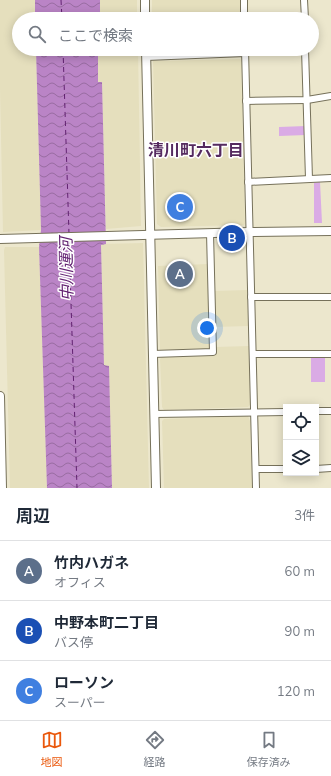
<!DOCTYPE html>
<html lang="ja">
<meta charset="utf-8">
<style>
:root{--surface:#fff;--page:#f2f2f3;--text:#1f2937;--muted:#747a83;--line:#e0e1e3;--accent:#ea580c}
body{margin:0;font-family:Mulish,"Noto Sans JP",sans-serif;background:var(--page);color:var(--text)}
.controls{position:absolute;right:12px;bottom:12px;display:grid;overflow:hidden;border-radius:0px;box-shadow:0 2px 10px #0003}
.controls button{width:36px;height:36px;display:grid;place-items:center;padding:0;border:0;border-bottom:1px solid var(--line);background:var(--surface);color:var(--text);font:20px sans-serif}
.you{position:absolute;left:207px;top:328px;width:14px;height:14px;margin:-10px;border:3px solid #fff;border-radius:50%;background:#1a73e8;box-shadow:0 0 0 6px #1a73e833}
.badge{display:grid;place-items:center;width:26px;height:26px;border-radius:50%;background:var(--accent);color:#fff;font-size:13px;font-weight:700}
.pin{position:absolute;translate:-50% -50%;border:2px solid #fff;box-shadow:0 1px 4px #0006}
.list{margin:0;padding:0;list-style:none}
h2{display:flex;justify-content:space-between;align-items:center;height:52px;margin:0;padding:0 16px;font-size:17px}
h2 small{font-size:13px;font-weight:400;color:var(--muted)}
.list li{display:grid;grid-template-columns:26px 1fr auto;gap:12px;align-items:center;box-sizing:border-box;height:60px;padding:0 16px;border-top:1px solid var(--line)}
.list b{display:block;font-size:15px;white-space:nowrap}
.list p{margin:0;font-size:13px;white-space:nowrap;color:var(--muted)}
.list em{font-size:13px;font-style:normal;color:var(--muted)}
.icon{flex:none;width:22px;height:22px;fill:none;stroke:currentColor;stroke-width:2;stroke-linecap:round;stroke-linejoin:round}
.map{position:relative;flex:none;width:331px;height:488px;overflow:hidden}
.search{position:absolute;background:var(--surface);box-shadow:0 2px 10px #0003;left:12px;right:12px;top:12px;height:44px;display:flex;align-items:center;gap:10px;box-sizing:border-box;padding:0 14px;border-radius:22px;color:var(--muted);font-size:15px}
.sheet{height:232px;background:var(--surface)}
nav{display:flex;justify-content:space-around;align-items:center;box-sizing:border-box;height:56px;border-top:1px solid var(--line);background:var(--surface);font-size:11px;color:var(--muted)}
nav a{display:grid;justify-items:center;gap:2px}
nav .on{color:var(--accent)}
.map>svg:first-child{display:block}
</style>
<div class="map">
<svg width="331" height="488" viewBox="0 0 331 488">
<defs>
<pattern id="water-waves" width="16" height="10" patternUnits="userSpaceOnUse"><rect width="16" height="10" fill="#ba84c6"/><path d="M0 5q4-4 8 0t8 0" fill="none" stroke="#986ca1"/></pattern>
</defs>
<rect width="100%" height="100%" fill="#ece7cd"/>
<!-- built -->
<g fill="#e5dfbd">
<path d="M0 0H35V19H19V49H36L41 230 3 232 0 89Z"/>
<path d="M100 0H137V19H97V14H100Z"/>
<rect x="152" y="0" width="88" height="19"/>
<path d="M98 49H138L141 226 106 229 102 82H98Z"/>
<path d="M153 49H241L154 52Z"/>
<path d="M240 59 241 60 245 224 244 225 161 227 157 224 153 61Z"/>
<path d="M143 243 149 488H112L109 366 104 365 101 244Z"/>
<path d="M5 247H39L47 488H10L4 250Z"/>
<path d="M208 264 210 349 160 351 158 266Z"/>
<path d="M247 290 248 326 215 327 214 291Z"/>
<path d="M249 346 250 405 248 407 164 410 162 407 160 359 163 356 215 355V347Z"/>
<path d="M248 416 250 421 252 488H164L162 421 164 419Z"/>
</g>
<!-- garden -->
<g fill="#daabe5">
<path d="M306 126V135L279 136V127Z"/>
<path d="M320 182 322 223H314V183Z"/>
<rect x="311" y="358" width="14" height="24"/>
</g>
<!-- water -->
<g fill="url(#water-waves)">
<path d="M35 0H100V14H97V19H35Z"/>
<path d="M36 49H98V82H102L106 244 101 245 104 365 109 366 112 488H47L39 247 41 230Z"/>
</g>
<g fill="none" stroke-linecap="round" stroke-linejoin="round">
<!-- ferry -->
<g stroke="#622171" stroke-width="1" stroke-dasharray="5 4" stroke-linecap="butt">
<path d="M61 0 62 19"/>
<path d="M63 49 69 234"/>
<path d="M69 241 77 488"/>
</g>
<!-- minor casing -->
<g stroke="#76715a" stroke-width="8">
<g id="minor">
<path d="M244 0V19"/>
<path d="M304 0 305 19"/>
<path d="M245 49 256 488"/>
<path d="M305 49 309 179"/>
<path d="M146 57 245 53"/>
<path d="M246 101 307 100 331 96"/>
<path d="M248 182 331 178"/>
<path d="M251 297H331"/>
<path d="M153 354 213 352 210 233"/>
<path d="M253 354H331"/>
<path d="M316 411H331"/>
<path d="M154 414 286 412"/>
<path d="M256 469H286"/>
<path d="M316 469 331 468"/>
</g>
</g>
<!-- tertiary casing -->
<g stroke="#76715a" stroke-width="10">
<g id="tertiary">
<path d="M145 0V19"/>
<path d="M146 49 156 488"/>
<path d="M0 239 250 232 331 231"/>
<path d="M0 396 2 488"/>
</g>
</g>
<!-- minor -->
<use href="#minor" stroke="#fff" stroke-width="6"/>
<!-- tertiary -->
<use href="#tertiary" stroke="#fff" stroke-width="8"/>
</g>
<g text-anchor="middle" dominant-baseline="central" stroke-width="3" stroke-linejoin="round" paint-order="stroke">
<!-- neighbourhood labels -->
<g font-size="16" font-weight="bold" fill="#552a5f" stroke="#fff">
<text x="196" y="150">清川町六丁目</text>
</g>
<!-- water labels -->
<g font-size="16" font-style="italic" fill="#622171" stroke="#fff">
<text transform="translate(66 269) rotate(-91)">中川運河</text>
</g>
</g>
</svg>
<div class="controls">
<button><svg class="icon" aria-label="locate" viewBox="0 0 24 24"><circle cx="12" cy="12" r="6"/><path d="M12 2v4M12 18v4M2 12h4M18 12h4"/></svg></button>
<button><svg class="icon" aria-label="layers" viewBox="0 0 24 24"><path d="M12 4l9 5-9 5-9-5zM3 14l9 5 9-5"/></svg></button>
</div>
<div class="you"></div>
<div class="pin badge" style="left:180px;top:274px;background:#5c6f8a">A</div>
<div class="pin badge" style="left:232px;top:238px;background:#1a4fb4">B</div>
<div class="pin badge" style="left:180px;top:207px;background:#3f7fe0">C</div>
<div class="search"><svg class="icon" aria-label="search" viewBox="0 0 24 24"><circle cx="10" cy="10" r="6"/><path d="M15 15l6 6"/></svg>ここで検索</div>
</div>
<section class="sheet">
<h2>周辺<small>3件</small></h2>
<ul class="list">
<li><span class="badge" style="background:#5c6f8a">A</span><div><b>竹内ハガネ</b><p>オフィス</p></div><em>60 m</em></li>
<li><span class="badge" style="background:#1a4fb4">B</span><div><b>中野本町二丁目</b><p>バス停</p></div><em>90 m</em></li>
<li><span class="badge" style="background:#3f7fe0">C</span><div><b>ローソン</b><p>スーパー</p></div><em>120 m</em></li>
</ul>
</section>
<nav>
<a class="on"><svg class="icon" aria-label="map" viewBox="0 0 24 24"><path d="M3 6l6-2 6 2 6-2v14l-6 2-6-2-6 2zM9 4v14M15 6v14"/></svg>地図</a>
<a><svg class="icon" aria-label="directions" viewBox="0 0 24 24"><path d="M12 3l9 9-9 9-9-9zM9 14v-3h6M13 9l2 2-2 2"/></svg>経路</a>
<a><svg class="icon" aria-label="saved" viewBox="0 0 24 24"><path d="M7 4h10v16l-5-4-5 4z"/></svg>保存済み</a>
</nav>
